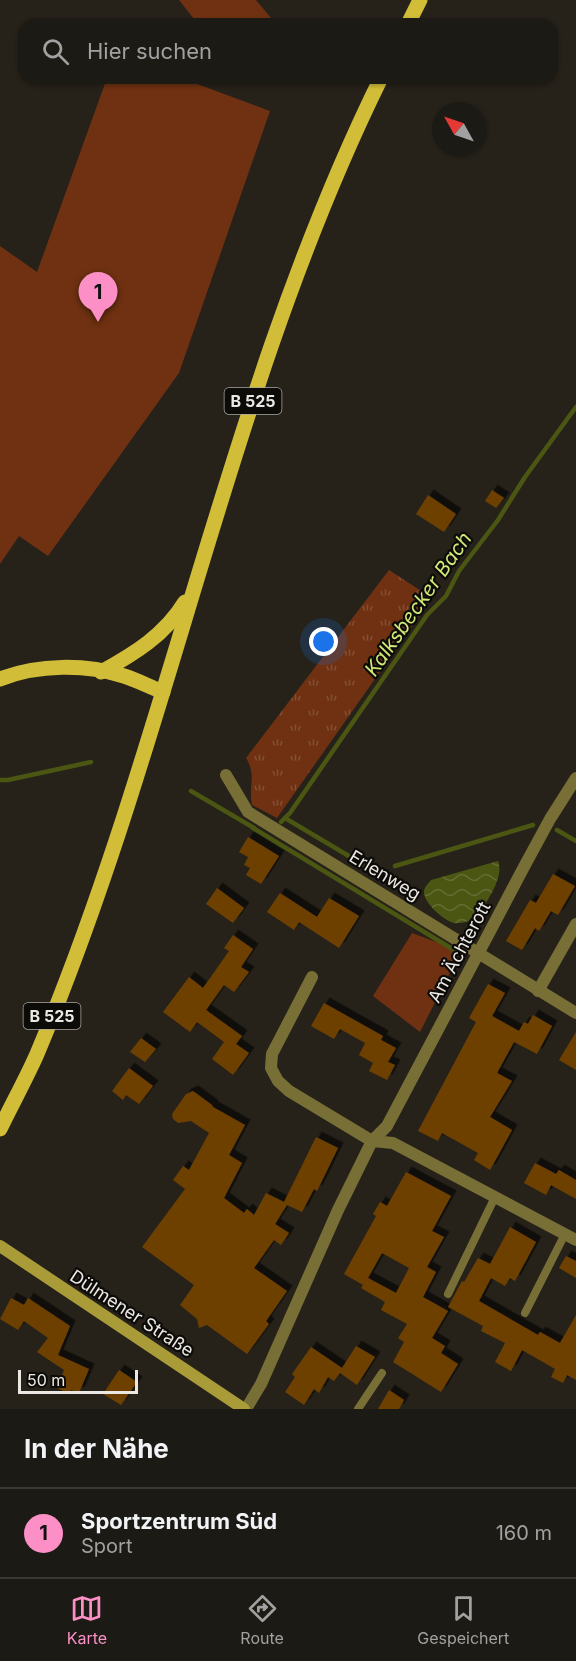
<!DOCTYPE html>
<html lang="de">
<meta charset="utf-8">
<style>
:root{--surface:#1c1a14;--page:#25231d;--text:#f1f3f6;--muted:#a0a1a0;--line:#3a3834;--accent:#fb8fc6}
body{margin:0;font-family:Inter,sans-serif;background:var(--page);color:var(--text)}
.compass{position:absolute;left:432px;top:102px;width:54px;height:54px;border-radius:50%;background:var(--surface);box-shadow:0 2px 4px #0004;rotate:310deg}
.scale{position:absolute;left:18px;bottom:15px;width:120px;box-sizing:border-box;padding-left:6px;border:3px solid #ebe8e3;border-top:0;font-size:16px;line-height:21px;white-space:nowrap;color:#ebe8e3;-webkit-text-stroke:4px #0d0b08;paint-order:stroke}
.you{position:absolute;left:324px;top:642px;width:21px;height:21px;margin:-15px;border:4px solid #fff;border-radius:50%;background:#1a73e8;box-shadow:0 0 0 9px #1a73e833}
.badge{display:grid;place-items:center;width:39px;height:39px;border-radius:50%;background:var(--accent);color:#111;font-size:20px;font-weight:700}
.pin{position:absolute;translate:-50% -50px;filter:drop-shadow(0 2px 3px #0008)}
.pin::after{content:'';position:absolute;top:32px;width:21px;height:18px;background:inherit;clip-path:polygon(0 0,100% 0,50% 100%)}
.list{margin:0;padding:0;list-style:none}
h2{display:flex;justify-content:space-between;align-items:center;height:78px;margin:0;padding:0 24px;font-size:26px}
h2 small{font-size:20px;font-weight:400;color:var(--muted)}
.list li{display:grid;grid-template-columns:39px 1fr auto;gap:18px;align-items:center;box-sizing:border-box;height:90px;padding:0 24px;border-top:2px solid var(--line)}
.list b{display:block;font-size:22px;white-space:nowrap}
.list p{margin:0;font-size:20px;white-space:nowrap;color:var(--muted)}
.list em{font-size:20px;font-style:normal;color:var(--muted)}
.icon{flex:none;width:33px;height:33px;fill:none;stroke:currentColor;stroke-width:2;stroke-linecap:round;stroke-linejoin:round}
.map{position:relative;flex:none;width:576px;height:1409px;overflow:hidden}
.search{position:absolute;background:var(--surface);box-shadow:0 2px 4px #0004;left:18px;right:18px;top:18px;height:66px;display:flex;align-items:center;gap:15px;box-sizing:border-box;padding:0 21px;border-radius:18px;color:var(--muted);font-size:22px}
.sheet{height:168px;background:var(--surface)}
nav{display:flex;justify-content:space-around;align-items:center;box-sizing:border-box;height:84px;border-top:2px solid var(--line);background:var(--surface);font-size:16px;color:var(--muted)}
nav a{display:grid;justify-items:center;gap:3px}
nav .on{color:var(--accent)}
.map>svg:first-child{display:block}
</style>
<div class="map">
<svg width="576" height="1409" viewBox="0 0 576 1409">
<defs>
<pattern id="grass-tufts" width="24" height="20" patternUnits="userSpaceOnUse" patternTransform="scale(1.5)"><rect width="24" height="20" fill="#6f3111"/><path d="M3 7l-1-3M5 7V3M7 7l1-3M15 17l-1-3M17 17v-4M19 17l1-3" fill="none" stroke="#844f34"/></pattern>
<pattern id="water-waves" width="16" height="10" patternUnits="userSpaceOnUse" patternTransform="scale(1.5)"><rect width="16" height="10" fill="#4a5611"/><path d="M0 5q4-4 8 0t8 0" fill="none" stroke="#646e34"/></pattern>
<filter id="shadow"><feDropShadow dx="5.5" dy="-5.5" stdDeviation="0" flood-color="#0009"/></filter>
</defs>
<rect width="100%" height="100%" fill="#26221a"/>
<!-- grass -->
<path fill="url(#grass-tufts)" d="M389 570 432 598 277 818 252 805C248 786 257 775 246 758Z"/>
<!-- green -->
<g fill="#6f3111">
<path d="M179 0H256L276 24H198Z"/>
<path d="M107 78H181L270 111 179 373 48 556 19 536 0 564V246L37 272Z"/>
<path d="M412 933 461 951 420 1032 373 996Z"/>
</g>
<!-- water -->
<path fill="url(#water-waves)" d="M498 861C505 878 485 903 477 918 469 921 462 924 454 923 443 920 424 903 424 892 424 887 428 884 431 880Z"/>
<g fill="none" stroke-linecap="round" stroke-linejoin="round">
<!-- stream -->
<g stroke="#4a5611" stroke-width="4.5">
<path d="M0 780H8L91 762"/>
<path d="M191 791 254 828"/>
<path d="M285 818 374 871 382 870"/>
<path d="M281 822 290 813 427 615 446 596 459 571 498 520 525 477 576 407"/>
<path d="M253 828 454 950"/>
<path d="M557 830 576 841"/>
<path d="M395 866 533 825"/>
</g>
</g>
<!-- building -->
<g fill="#6e4006" fill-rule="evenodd" filter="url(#shadow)">
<path d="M492 490 504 498 496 508 485 501Z"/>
<path d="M428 495 456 514 444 532 416 514Z"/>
<path d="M248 837 279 856 261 884 246 875 250 868 244 865 248 857 239 852Z"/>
<path d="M553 874 575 886 558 915 551 911 539 931 535 928 522 950 506 941 530 900 536 903Z"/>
<path d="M217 888 244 908 233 923 206 904Z"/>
<path d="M280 893 317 917 329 898 359 916 339 948 299 922 294 930 267 912Z"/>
<path d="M233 935 253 949 241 967 249 972 234 992 224 985 206 1010 242 1036 236 1044 249 1053 233 1075 212 1059 224 1042 197 1022 190 1032 163 1012 189 977 203 988 229 951 224 948Z"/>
<path d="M488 984 505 993 492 1016 519 1031 524 1022 528 1024 533 1015 552 1026 537 1054 514 1042 497 1073 512 1081 490 1117 512 1130 490 1170 474 1160 478 1153 442 1133 438 1141 418 1131 476 1022 469 1018Z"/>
<path d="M324 1003 383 1036 381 1040 396 1048 388 1062 395 1065 387 1080 369 1071 373 1063 359 1055 365 1043 340 1029 334 1039 311 1026Z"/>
<path d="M576 1032V1070L559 1060Z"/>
<path d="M141 1038 156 1049 145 1062 130 1052Z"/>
<path d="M129 1068 153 1086 139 1104 126 1095 123 1100 112 1091Z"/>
<path d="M193 1091 212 1105 213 1107 245 1125 229 1155 242 1163 224 1198 244 1213 247 1209 254 1215 266 1193 284 1202 316 1137 338 1148 317 1191 314 1189 302 1212 287 1205 275 1224 289 1233 281 1245 274 1240 254 1268 287 1291 266 1321 269 1324 247 1354 207 1325 199 1328 197 1319 180 1305 194 1285 142 1247 185 1189 173 1180 183 1166 189 1170 209 1133 191 1121 178 1123 173 1119 172 1114 186 1094Z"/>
<path d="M535 1163 556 1174 559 1170 576 1180V1199L551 1185 546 1195 524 1183Z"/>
<path d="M406 1172 451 1196 432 1231 444 1237 427 1267 436 1272 423 1297 448 1311 432 1338 445 1346 441 1353 458 1364 441 1392 393 1362 404 1342 398 1338 407 1324 381 1310 385 1302 361 1288 363 1285 344 1274 376 1216 373 1214 380 1202 387 1206ZM382 1253 409 1268 396 1293 368 1278Z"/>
<path d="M510 1227 536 1242 515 1281 510 1278 505 1286 491 1278 479 1301 538 1335 540 1332 560 1343 576 1315V1380L567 1375 563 1383 551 1377 555 1369 522 1350 511 1371 495 1362 505 1343 481 1331 483 1326 448 1307 462 1281 464 1282 478 1258 490 1264Z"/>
<path d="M566 1256 576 1261V1278L559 1268Z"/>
<path d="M11 1298 24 1305 28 1298 70 1326 58 1355 89 1369 79 1393 71 1390 69 1394 57 1388 64 1370 37 1352 48 1338 24 1321 18 1330 0 1319Z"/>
<path d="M356 1346 375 1357 357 1385 340 1373 334 1381 328 1377 319 1393 314 1389 304 1405 285 1392 295 1377 292 1374 311 1347 342 1368Z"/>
<path d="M119 1370 137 1382 121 1405 103 1394Z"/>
<path d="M389 1390 404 1400 399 1409H378Z"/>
</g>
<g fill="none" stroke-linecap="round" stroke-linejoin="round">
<!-- lane -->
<g stroke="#786f36" stroke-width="8">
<path d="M448 1294 495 1197"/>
<path d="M525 1313 565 1234"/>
<path d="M358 1409 382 1373"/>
</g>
<!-- street -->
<g stroke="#786f36" stroke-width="12">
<path d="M226 775 248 812 576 1013"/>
<path d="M312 977 272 1054 271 1068 278 1081 289 1091 372 1141 393 1143 576 1240"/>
<path d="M538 991 576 924"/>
<path d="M246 1409 261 1384 338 1210 372 1141 387 1126 525 865 550 819 576 778"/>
</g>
<!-- secondary -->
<path stroke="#aa9b39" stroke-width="12" d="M0 1246 244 1409"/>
<!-- primary -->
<g stroke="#d1bd37" stroke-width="15">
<path d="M408 24 420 0"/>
<path d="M101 672C134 654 165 635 185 602"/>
<path d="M0 679C38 664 86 664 124 676 137 680 150 687 163 692"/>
<path d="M0 1129C12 1104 26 1079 37 1054 171 736 228 388 381 78"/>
</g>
</g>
<g text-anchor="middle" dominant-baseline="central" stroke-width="4.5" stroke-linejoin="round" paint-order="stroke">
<!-- shield labels -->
<g fill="#0d0b08" stroke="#a8a6a1" stroke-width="1.5">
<rect x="224.5" y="388" width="57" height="26" rx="4.5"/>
<rect x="23.5" y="1003" width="57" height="26" rx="4.5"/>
</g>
<g font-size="16" font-weight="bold" fill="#ebe8e3">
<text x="253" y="401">B 525</text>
<text x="52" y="1016">B 525</text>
</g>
<!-- street labels -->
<g font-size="18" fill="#ebe8e3" stroke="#0d0b08">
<text transform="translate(385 875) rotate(31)">Erlenweg</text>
<text transform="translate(459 952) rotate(-62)">Am Ächterott</text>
<text transform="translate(132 1313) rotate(33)">Dülmener Straße</text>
</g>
<!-- water labels -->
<g font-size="20" font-style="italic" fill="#d1e976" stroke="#0d0b08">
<text transform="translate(418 604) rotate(-55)">Kalksbecker Bach</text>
</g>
</g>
</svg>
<svg class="compass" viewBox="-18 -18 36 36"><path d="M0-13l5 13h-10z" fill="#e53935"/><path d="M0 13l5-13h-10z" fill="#a0a1a0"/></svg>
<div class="scale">50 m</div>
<div class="you"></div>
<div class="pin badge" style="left:98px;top:322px">1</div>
<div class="search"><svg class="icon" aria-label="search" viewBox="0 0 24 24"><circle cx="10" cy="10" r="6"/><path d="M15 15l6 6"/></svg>Hier suchen</div>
</div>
<section class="sheet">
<h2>In der Nähe<small></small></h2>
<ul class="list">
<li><span class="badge">1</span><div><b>Sportzentrum Süd</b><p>Sport</p></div><em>160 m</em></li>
</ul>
</section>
<nav>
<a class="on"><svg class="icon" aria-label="map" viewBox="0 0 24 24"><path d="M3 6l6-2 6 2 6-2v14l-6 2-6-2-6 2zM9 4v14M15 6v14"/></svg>Karte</a>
<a><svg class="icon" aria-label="directions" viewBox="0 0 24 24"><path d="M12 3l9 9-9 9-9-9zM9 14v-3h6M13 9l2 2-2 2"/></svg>Route</a>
<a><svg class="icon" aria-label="saved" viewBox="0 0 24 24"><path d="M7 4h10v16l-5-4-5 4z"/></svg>Gespeichert</a>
</nav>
